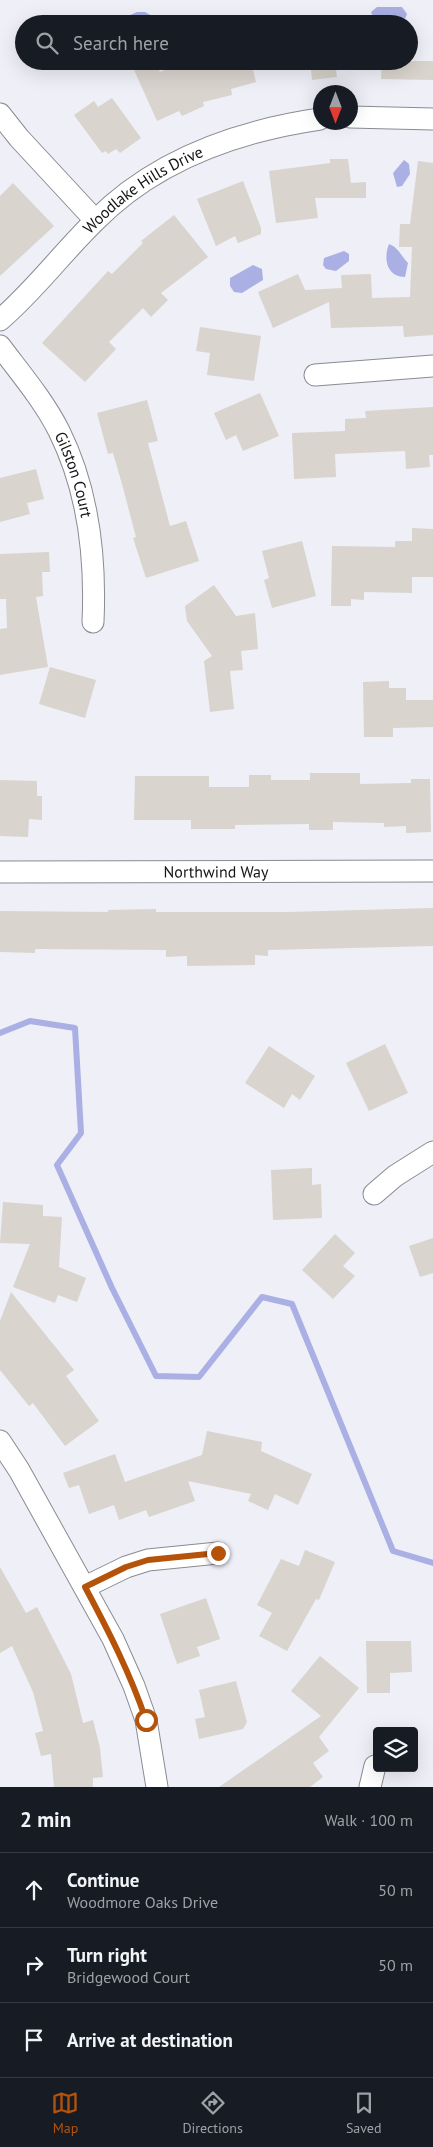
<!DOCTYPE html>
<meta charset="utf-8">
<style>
:root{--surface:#171b24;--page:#242831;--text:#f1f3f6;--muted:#9ea1a6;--line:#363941;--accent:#b45309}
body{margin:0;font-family:"PT Sans",sans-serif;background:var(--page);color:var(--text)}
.controls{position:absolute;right:15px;bottom:15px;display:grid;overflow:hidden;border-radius:5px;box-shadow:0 5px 20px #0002}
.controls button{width:45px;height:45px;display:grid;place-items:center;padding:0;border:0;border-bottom:1px solid var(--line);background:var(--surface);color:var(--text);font:25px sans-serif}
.compass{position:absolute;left:313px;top:85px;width:45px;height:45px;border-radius:50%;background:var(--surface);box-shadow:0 5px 20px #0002;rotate:180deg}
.stop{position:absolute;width:15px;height:15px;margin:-11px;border:4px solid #b45309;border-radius:50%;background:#fff}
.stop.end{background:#b45309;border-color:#fff;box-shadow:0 1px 5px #0008}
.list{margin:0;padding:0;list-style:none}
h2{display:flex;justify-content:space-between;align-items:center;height:65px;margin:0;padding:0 20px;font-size:21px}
h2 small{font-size:16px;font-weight:400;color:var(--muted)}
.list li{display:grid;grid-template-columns:32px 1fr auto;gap:15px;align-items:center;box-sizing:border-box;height:75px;padding:0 20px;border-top:1px solid var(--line)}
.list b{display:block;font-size:19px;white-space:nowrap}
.list p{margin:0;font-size:16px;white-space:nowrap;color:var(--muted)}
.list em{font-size:16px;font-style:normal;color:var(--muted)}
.icon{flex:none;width:28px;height:28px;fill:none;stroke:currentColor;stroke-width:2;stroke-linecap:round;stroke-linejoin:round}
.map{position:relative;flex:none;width:433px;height:1787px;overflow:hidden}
.search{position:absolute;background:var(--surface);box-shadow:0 5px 20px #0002;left:15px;right:15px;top:15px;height:55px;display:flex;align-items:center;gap:12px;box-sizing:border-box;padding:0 18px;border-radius:28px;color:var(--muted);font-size:19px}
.sheet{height:290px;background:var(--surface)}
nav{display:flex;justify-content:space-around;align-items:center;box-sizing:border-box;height:70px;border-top:1px solid var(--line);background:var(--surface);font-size:14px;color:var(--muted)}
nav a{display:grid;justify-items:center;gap:2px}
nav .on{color:var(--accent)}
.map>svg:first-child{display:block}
</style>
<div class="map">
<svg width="433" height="1787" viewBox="0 0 433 1787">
<rect width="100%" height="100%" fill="#eeeff7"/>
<!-- water -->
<g fill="#abb0e4">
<path d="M377 7H402L407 14 405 19C395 23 374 24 371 12Z"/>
<path d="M137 12H145L152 16 154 24H128V16Z"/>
<path d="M404 160 409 164 410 174 402 186 397 187 393 173Z"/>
<path d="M389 244C398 247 402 257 408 263L405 277C387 277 383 259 389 244Z"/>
<path d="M344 251 349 254V261L336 271 326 269 323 265 324 258Z"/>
<path d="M253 265 262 269 263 280 242 293 234 292 230 286V278Z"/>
</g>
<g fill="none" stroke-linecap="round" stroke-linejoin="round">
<!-- stream -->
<path stroke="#abb0e4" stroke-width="6" d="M0 1033 30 1021 75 1028 81 1133 57 1165 112 1288 156 1376 199 1377 262 1297 292 1304 393 1551 433 1563"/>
</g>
<!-- building -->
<g fill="#d9d4cd">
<path d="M130 61H155L160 72 184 62 186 67 208 61H251L256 82 231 89 232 95 203 102 204 106 182 116 179 111 157 121Z"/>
<path d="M310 61H335L337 77 312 80Z"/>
<path d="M382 61H433V80L381 79Z"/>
<path d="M112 98 141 138 120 153 116 149 108 154 106 151 102 153 74 115 94 101 98 107Z"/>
<path d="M330 159H348L351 183 366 182V198H315L318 218 276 223 269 171 330 163Z"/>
<path d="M418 161 433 163V335L404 337 403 326 331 328 329 302 273 328 258 292 298 274 305 290 342 288 341 275 371 274 372 298 410 297 412 247H399L400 224H410Z"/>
<path d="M243 181 261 228V234L238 243 235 236 216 246 197 199Z"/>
<path d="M13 183 54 226 0 276V196Z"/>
<path d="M174 215 208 257 161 293 168 300 151 317 143 308 109 342 116 349 85 382 42 343 108 271 112 274 143 243 141 241Z"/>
<path d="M200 327 261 336 254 381 207 375 210 353 196 351Z"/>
<path d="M260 393 279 436 243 451 236 435 226 440 214 413Z"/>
<path d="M147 400 158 441 148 443 170 526 186 521 199 561 146 578 133 538 136 537 122 484 113 453 108 454 97 413Z"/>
<path d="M433 407V455H429L430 467 406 469 405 451 335 454 336 477 294 479 292 433 345 431V419L366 418 365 411Z"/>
<path d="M36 469 44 499 27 503 30 514 0 522V478Z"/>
<path d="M412 528 433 529V577H412V593L364 592V600L351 599V606H331L332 546 395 547V541H412Z"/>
<path d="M302 541 316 596 272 608 264 580 269 578 262 551Z"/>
<path d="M49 552 50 572H42L43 596 36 597 48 667 0 675V629L7 628 6 599H0V554Z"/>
<path d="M214 585 236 616 255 613 258 649 241 651 243 670 230 671 234 709 210 712 204 661 212 656 187 621 185 606Z"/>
<path d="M50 667 96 680 85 718 39 704Z"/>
<path d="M389 681V688H406V700H433V727L393 728V737H364L363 682Z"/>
<path d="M310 773H360V784L411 783V779H430L431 832 406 833V826L384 827V823L333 822V830H309V824L235 825V829H191V820H134L135 776H209V787H249V775H271V780H310Z"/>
<path d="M0 780 37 781V796H42V820L29 819 28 837 0 836Z"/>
<path d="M433 908V946L268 950V956L255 955V965L187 966V956L166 957V950L35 949V953L0 952V911L108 912V910L156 909V912H288Z"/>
<path d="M385 1044 408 1093 369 1111 346 1063Z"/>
<path d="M269 1046 315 1076 300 1100 292 1094 284 1108 245 1083Z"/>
<path d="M312 1168V1185L321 1184 322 1218 273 1220 271 1170Z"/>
<path d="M3 1202 43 1205V1216L62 1217 59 1267 86 1278 77 1302 58 1295 55 1303 13 1287 30 1244 0 1243Z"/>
<path d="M335 1234 355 1253 343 1266 355 1276 333 1299 302 1270Z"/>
<path d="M433 1238V1273L420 1277 409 1246Z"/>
<path d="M11 1292 74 1370 66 1376 99 1421 65 1446 33 1403 29 1406 0 1370V1321Z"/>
<path d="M207 1431 262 1442 261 1451 312 1474 298 1505 275 1494 268 1510 248 1501 251 1494 188 1481 195 1501 149 1517 146 1510 119 1520 114 1505 89 1514 79 1485 69 1488 63 1473 115 1454 125 1482 202 1455Z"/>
<path d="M305 1550 335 1562 319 1600 316 1599 287 1651 259 1636 272 1613 257 1605 281 1559 299 1566Z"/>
<path d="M0 1567 26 1613 37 1607 71 1674 83 1723 93 1720 100 1748 103 1777 93 1778V1787H54L51 1754 41 1756 35 1733 43 1731 33 1692 12 1646 0 1653Z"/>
<path d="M206 1598 220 1639 197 1647 200 1656 177 1664 160 1614Z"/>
<path d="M366 1641H411L412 1672 390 1673V1693H367Z"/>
<path d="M320 1656 359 1688 319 1737 329 1751 313 1763 323 1777 310 1787H219L321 1716 291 1691Z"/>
<path d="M236 1681 247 1722 243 1729 199 1739 195 1719 205 1717 199 1690Z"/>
</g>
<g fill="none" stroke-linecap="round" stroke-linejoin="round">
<!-- minor casing -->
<g stroke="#8a8b92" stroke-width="23">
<g id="minor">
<path d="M0 114 19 138 95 220"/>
<path d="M350 117 433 119"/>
<path id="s1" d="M0 320C35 290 62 253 95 221 155 160 238 131 320 119"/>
<path id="s2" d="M0 346C21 374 44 401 59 431 89 491 96 556 93 622"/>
<path d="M315 375 433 366"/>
<path id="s3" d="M0 872 433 871"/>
<path d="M374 1194 395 1176 433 1152"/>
<path d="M0 1441 19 1470 113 1639 134 1686 146 1720 157 1787"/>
<path d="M85 1587 126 1567 148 1560 218 1553"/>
<path d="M370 1787 375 1766"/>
</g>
</g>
<!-- minor -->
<use href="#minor" stroke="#fff" stroke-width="21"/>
</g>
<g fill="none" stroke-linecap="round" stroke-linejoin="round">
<!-- route -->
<path stroke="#b45309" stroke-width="6" d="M146 1720C130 1673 108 1630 85 1587L126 1567 148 1560 218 1553"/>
</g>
<g text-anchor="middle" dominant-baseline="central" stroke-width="5" stroke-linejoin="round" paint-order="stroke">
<!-- street labels -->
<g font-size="16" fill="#131316" stroke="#eeeff7">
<text stroke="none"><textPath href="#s1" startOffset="195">Woodlake Hills Drive</textPath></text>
<text stroke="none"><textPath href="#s2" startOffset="150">Gilston Court</textPath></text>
<text stroke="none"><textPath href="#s3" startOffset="216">Northwind Way</textPath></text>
</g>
</g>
</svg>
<div class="controls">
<button><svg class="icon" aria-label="layers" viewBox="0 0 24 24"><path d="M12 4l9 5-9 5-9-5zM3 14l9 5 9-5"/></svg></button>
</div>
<svg class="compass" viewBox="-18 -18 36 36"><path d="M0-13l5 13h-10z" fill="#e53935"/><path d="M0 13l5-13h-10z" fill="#9ea1a6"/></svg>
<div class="stop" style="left:146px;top:1720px"></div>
<div class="stop end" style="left:218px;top:1553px"></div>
<div class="search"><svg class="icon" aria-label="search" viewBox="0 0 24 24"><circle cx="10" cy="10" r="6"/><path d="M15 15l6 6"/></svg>Search here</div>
</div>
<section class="sheet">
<h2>2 min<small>Walk · 100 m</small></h2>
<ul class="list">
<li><svg class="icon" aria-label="ahead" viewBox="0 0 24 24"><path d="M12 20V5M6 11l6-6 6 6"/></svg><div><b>Continue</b><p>Woodmore Oaks Drive</p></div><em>50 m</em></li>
<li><svg class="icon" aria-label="right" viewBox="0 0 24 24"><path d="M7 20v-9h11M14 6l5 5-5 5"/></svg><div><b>Turn right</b><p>Bridgewood Court</p></div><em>50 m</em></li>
<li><svg class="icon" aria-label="arrive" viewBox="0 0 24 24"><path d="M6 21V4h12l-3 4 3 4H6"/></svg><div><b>Arrive at destination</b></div></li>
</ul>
</section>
<nav>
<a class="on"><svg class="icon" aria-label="map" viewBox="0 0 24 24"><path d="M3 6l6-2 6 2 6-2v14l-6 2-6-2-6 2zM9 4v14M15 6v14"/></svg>Map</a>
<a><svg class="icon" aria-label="directions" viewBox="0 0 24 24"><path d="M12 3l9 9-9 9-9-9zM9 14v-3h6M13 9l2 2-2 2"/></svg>Directions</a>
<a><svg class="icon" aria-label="saved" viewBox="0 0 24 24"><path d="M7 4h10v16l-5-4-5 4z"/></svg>Saved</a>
</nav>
